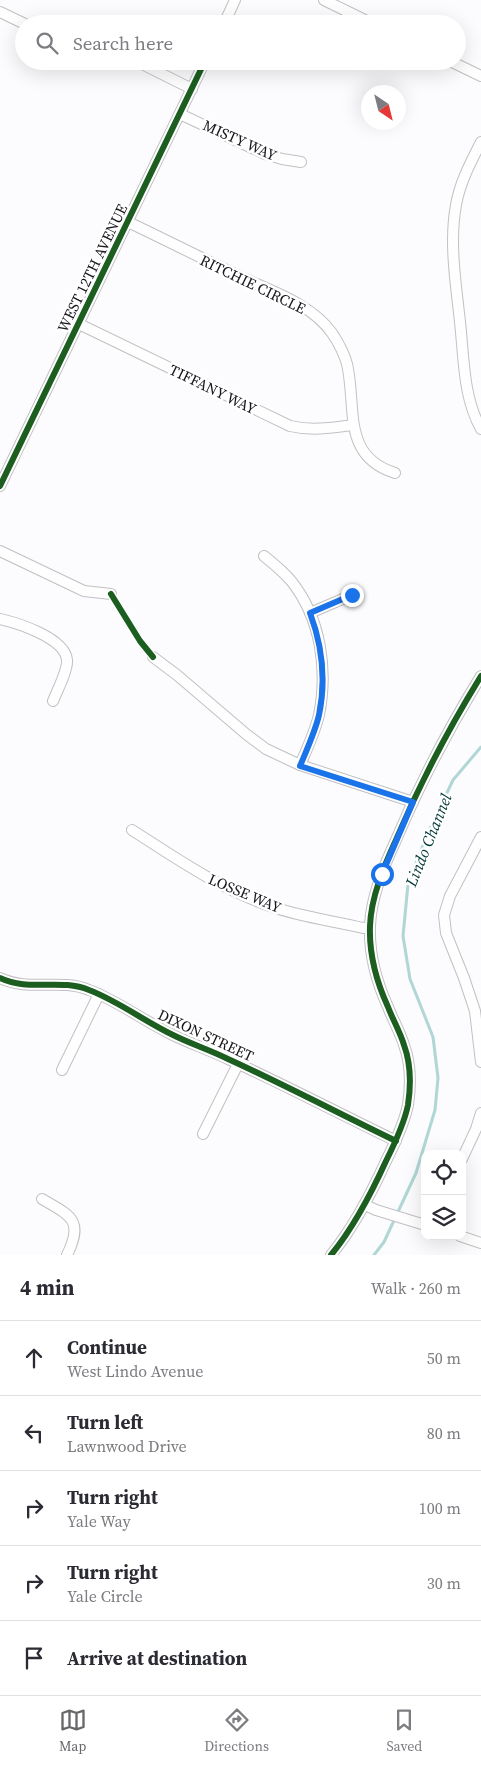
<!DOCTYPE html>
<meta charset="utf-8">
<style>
:root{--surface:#fff;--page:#f2f2f3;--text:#2b2b33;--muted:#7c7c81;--line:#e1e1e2;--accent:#68666a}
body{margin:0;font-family:"Source Serif 4",serif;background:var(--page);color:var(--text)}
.controls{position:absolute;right:15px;bottom:15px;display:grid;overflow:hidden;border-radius:10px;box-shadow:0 5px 20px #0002}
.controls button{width:45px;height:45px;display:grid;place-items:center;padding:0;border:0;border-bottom:1px solid var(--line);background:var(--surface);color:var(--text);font:25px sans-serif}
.compass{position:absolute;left:361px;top:85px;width:45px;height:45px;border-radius:50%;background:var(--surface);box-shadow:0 5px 20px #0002;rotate:145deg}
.stop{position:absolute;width:15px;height:15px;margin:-11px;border:4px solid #1a73e8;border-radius:50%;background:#fff}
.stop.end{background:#1a73e8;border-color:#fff;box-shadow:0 1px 5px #0008}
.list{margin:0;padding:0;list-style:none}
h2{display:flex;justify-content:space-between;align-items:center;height:65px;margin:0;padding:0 20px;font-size:21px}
h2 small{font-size:16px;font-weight:400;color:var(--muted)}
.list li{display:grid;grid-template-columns:32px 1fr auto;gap:15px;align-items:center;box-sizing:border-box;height:75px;padding:0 20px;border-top:1px solid var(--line)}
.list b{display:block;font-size:19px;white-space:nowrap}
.list p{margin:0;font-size:16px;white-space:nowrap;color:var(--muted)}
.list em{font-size:16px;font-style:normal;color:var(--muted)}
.icon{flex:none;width:28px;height:28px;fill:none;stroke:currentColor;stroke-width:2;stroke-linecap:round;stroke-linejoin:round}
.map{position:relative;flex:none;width:481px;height:1255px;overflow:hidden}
.search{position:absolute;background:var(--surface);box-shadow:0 5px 20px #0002;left:15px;right:15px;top:15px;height:55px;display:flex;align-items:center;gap:12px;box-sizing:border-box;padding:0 18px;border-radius:28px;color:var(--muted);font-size:19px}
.sheet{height:440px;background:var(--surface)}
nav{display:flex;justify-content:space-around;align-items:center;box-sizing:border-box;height:70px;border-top:1px solid var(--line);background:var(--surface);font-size:14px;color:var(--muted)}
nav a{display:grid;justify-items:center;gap:2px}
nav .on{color:var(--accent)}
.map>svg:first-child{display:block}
</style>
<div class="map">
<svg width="481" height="1255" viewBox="0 0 481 1255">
<rect width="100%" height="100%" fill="#fcfbfd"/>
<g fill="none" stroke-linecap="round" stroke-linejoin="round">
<!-- stream -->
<path stroke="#b0d6d6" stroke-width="3" d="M374 1255 384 1242 416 1173 435 1110 438 1078 433 1037 410 979 403 936 408 884 427 835 453 780 481 747"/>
<!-- street casing -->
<g stroke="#c1c0c3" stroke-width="12">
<g id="street">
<path d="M324 0 373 24"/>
<path d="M0 12 25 24"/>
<path d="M224 24 235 0"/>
<path d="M136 61 192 89"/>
<path d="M450 61 481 76"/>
<path d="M180 114 265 154 282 159 301 162"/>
<path d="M481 142C471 162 460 182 456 205 449 243 456 284 460 322 464 358 463 397 481 429"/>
<path d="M128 222C164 239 199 257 235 274 267 290 310 302 332 333 338 342 344 353 347 364 357 407 341 456 395 473"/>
<path d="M79 324 290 426C312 431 331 428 353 425"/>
<path d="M0 486 205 61"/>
<path d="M0 551 84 591 111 594"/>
<path d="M264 556C274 564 284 572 292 582 321 619 328 670 319 715 315 732 307 749 300 765"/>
<path d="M310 613 352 595"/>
<path d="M0 619C18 623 65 638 67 660 68 670 57 691 53 701"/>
<path d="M153 657 177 675 246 734 266 749 300 765 413 802"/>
<path d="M132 830C177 859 222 890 273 907 302 917 334 921 363 928L370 927"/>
<path d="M481 837 450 896 444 915 446 933 464 978 475 1011 481 1062"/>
<path d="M0 978C29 992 60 978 89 990 118 1001 144 1021 173 1035 191 1044 210 1050 228 1059 285 1085 340 1114 396 1141"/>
<path d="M62 1070 99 994"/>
<path d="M203 1134 238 1064"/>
<path d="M462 1159 476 1129 481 1113"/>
<path d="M42 1199C71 1216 84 1220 67 1255"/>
<path d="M365 1205 376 1210 425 1225"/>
<path d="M460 1236 481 1243"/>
<path d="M331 1255C354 1227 371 1194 386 1161 395 1143 404 1124 408 1105 411 1085 411 1064 404 1045 400 1032 393 1020 388 1007 377 983 369 953 370 926 371 897 384 866 396 840 420 783 449 728 481 676"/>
</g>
</g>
<!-- street -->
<use href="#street" stroke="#fffeff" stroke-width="10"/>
<!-- cycleway casing -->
<g stroke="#fff" stroke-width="9">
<g id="cycleway">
<path d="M0 486 205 61"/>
<path d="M111 594 140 641 153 657"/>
<path d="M0 978C29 992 60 978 89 990 118 1001 144 1021 173 1035 191 1044 210 1050 228 1059 285 1085 340 1114 396 1141"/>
<path d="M331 1255C354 1227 371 1194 386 1161 395 1143 404 1124 408 1105 411 1085 411 1064 404 1045 400 1032 393 1020 388 1007 377 983 369 953 370 926 371 897 384 866 396 840 420 783 449 728 481 676"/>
</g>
</g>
<!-- cycleway -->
<use href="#cycleway" stroke="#1b5e20" stroke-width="6"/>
</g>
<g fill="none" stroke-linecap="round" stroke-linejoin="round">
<!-- route -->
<path stroke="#1a73e8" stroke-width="6" d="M352 595 310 613C322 645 326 681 319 715 315 732 307 749 300 766L413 802 382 874"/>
</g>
<g text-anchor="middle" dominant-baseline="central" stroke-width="5" stroke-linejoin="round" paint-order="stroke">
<!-- street labels -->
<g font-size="15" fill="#18151b" stroke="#fff">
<text transform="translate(240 140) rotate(24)">MISTY WAY</text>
<text transform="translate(92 268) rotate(-64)">WEST 12TH AVENUE</text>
<text transform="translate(253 284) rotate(26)">RITCHIE CIRCLE</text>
<text transform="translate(213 389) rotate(26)">TIFFANY WAY</text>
<text transform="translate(245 893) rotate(23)">LOSSE WAY</text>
<text transform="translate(206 1035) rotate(25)">DIXON STREET</text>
</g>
<!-- water labels -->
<g font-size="16" font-style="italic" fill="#003636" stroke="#fff">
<text transform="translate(428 840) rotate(-68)">Lindo Channel</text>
</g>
</g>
</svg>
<div class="controls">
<button><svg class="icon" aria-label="locate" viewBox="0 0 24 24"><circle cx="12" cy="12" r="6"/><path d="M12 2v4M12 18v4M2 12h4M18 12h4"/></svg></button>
<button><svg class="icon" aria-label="layers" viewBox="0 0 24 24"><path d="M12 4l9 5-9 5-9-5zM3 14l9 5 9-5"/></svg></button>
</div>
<svg class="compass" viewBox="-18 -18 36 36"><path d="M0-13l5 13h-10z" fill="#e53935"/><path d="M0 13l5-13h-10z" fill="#7c7c81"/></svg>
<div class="stop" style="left:382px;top:874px"></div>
<div class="stop end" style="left:352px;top:595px"></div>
<div class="search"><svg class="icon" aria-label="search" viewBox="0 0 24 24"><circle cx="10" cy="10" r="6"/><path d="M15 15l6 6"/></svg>Search here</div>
</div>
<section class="sheet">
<h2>4 min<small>Walk · 260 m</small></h2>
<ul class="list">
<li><svg class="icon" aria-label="ahead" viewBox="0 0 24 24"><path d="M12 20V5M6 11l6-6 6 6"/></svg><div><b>Continue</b><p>West Lindo Avenue</p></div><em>50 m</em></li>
<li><svg class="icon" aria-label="left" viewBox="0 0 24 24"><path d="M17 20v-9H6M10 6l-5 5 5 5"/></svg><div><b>Turn left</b><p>Lawnwood Drive</p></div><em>80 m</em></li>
<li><svg class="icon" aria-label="right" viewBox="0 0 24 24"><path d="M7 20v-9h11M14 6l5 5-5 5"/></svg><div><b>Turn right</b><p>Yale Way</p></div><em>100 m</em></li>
<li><svg class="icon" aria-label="right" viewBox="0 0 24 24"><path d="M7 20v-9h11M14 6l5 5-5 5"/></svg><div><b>Turn right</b><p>Yale Circle</p></div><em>30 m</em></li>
<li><svg class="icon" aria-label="arrive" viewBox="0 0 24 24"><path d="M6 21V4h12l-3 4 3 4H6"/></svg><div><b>Arrive at destination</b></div></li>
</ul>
</section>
<nav>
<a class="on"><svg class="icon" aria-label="map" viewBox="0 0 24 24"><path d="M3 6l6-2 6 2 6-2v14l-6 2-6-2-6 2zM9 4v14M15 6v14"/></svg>Map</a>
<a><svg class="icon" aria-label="directions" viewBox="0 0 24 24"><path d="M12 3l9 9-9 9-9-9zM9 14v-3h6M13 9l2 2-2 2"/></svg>Directions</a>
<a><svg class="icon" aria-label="saved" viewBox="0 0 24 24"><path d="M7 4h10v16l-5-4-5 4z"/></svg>Saved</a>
</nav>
